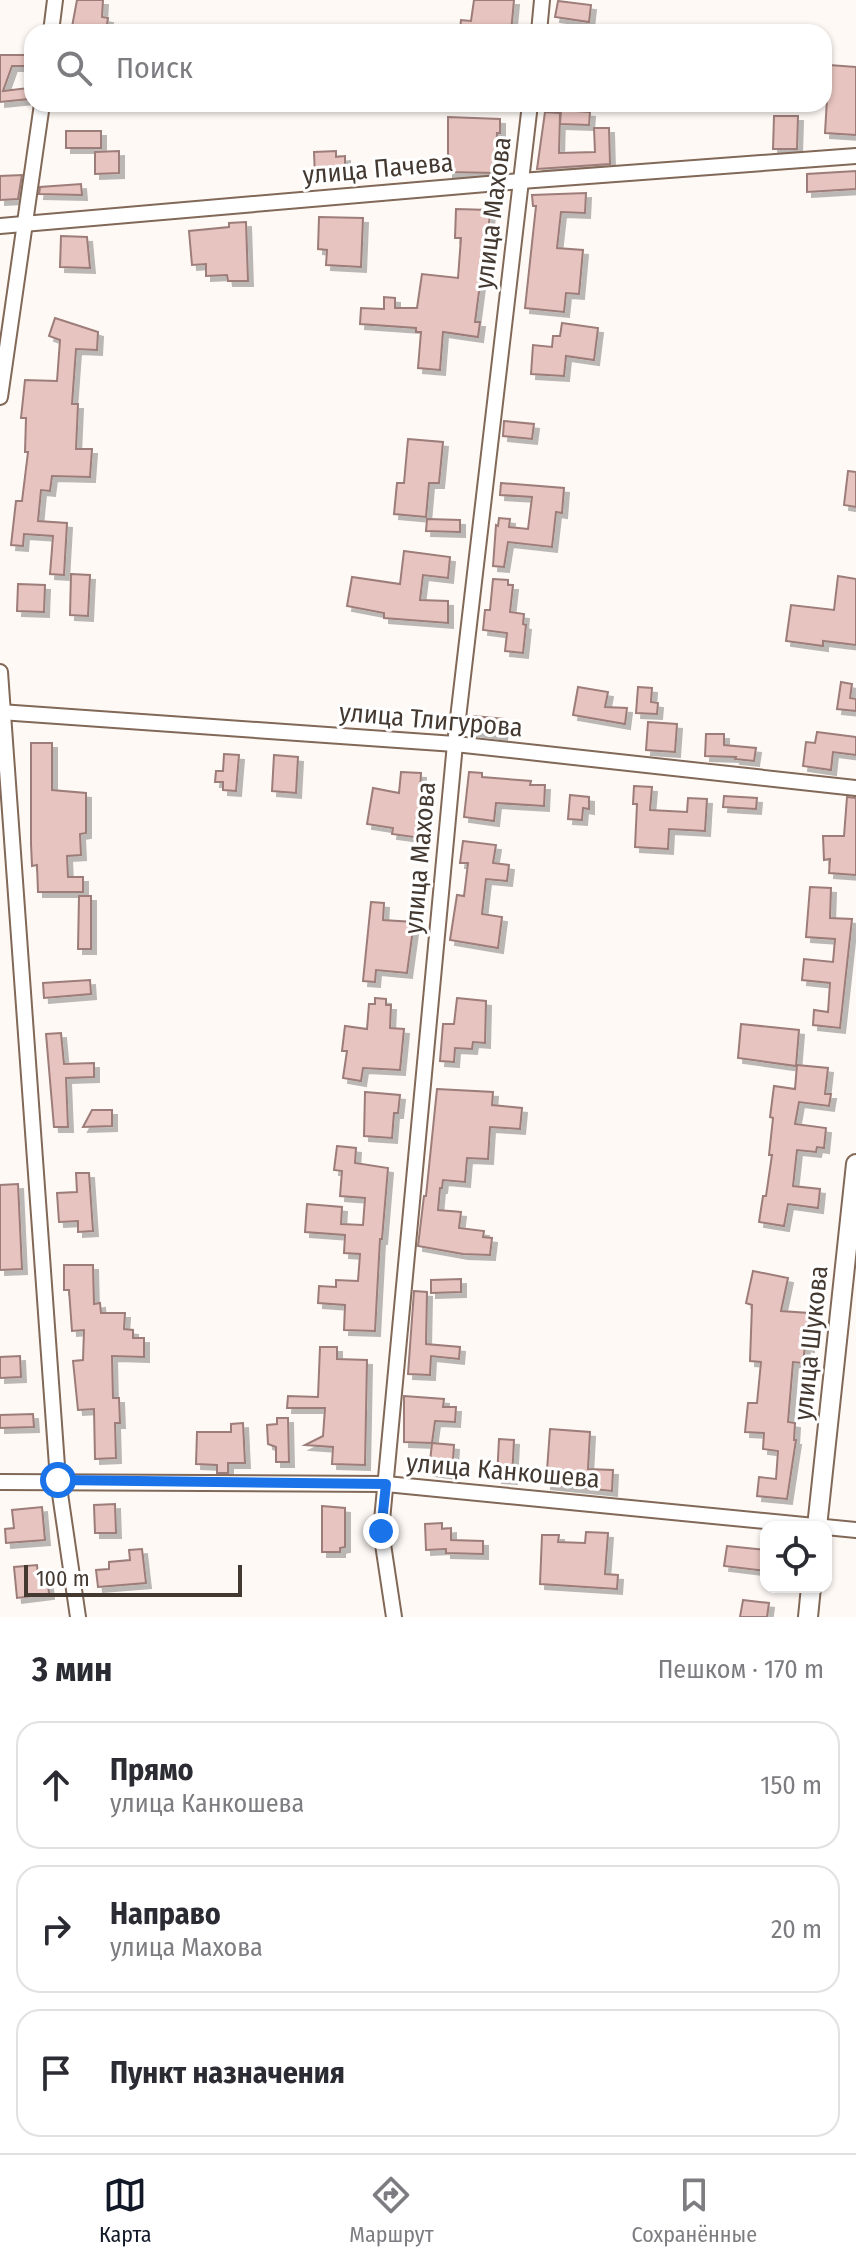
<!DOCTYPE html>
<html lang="ru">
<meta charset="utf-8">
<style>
:root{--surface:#fff;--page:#f2f2f3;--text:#2b2b33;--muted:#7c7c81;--line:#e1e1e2;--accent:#111827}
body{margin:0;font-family:"Fira Sans Condensed",sans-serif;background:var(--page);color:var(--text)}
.controls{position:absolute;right:24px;bottom:24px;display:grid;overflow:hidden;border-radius:16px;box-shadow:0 2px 6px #0004}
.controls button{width:72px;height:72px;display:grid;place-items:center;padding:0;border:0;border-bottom:2px solid var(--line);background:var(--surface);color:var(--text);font:40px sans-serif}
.scale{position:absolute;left:24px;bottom:20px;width:218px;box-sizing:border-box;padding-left:8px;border:4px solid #443931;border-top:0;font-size:22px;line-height:28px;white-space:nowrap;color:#443931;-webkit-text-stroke:6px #fff;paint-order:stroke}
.stop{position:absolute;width:24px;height:24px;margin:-18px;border:6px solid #1a73e8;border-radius:50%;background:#fff}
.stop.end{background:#1a73e8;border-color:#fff;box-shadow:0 2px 8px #0008}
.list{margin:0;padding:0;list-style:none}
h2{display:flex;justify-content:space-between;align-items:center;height:104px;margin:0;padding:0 32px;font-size:34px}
h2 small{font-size:26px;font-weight:400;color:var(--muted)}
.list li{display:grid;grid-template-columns:52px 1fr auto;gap:24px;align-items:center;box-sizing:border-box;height:128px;margin:0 16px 16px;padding:0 16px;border:2px solid var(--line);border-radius:24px}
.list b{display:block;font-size:30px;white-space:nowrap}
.list p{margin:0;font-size:26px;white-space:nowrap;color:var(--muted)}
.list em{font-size:26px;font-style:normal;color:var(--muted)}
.icon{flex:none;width:44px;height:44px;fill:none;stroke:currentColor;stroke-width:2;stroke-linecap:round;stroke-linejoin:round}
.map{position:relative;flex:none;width:856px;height:1617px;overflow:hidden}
.search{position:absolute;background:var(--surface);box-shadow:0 2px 6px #0004;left:24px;right:24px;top:24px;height:88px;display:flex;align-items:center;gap:20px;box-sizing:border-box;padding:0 28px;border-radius:24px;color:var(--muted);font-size:30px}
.sheet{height:536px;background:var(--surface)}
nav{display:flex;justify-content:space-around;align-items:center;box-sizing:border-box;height:112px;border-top:2px solid var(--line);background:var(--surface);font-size:22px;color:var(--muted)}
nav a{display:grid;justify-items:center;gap:4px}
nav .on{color:var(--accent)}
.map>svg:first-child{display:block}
</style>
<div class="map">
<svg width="856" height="1617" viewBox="0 0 856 1617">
<defs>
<filter id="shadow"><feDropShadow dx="5" dy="5" stdDeviation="0" flood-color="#0004"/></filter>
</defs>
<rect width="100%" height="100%" fill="#fef9f5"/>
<!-- building -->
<g fill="#e7c4bf" stroke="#9d7d79" stroke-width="2" filter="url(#shadow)">
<path d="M77 0H103L102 17 108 18 106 32H71Z"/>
<path d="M474 0H514L511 32H460L461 20 471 21Z"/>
<path d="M558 1 591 5 589 22 555 17Z"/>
<path d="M0 55H28V66H12L3 91 28 88 29 99 0 102Z"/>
<path d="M829 65 856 67V135L825 133Z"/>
<path d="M561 110 590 112 589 125 560 124Z"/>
<path d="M545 112 560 113 559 153 595 152 594 128H609L610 164 537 169Z"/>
<path d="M774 116H798L797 149H773Z"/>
<path d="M448 117 500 119V133H497L495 173 448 172Z"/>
<rect x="66" y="131" width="35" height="17"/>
<path d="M119 151V173L95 174V152Z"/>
<path d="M336 151V157L345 156V168H337L338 176 315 177 314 152Z"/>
<path d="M856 171V189L807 192V174Z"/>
<path d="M22 175 18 199 0 200V176Z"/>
<path d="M81 184 82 195 39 194 40 187Z"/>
<path d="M586 193 585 213 561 212 557 248 583 250 579 294 566 293 564 312 525 308 536 206H533L532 195Z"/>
<path d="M456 209 490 210 485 276H481L475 322H480L478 337 443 332 440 370 418 368 421 332H416V328L360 324 361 308 384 309V297L395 298V308H417L422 274 458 278 461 238H455Z"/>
<path d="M319 217 363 218 361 267 326 265 327 250 318 249Z"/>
<path d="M246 222 248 281H228L227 275 206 276V264L192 265 189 231 229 227V223Z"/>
<path d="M61 236 87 237 90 268 60 267Z"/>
<path d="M55 318 98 332 97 350 76 349 72 404H78L76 449H92L90 477 52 476 50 491 41 490 38 521 67 523 64 575 50 574 53 536 24 534 23 546 11 545 16 501H22L28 452H25L26 418H21L25 380 57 381 60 340 49 336Z"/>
<path d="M562 323 598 328 594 360 566 356 564 376 531 374 533 345 552 347 553 336H560Z"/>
<path d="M504 421 534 424 532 439 503 436Z"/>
<path d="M408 439 443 442 439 483H429L426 517 394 514 397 483H404Z"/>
<path d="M848 471 856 472V507L844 505Z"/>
<path d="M501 483 564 488 562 513 556 512 552 547 508 542 504 567 493 566 496 525 498 526 499 518 510 519 509 527 528 529 532 497 500 495Z"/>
<path d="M427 519 460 520V532L426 531Z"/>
<path d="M404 551 450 557 448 578 423 575 420 600 448 601V623L384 618V613L347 606 352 577 400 584Z"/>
<path d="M71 574 90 575 88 616 70 615Z"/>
<path d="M838 576 856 579V645L823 641V646L786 641 791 605 834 610Z"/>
<path d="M493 579 508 580V585H513L510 612 524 614 523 624 526 625 523 653 505 651 507 633 483 630 485 610H490Z"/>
<path d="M18 584 45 585 44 612 17 611Z"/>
<path d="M841 682 852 684 850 698 856 699V711L837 709Z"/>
<path d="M578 687 608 692 605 707 627 708 625 724 573 715Z"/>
<path d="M638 687 652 688 651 702 658 703 657 714 636 713Z"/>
<path d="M474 716 504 719 502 735 472 731Z"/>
<path d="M648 722 677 724 675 752 646 750Z"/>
<path d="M817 732 856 737V755L833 752 831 770 803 766 806 742 815 743Z"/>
<path d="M706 734H724V745L756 748 754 761 735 759 736 757 705 756Z"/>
<path d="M31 743H52V790L86 793V833L80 834 81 855 67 856 68 877H83V892H38L37 865 32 866 31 844Z"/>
<path d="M224 754 239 755 236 791 223 790V782H215L216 771H223Z"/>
<path d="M274 755 298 757 296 793 272 791Z"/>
<path d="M401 772 421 773 420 793H428L421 838 392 834 393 828 367 824 373 788 399 793Z"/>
<path d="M469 772 482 773V777L531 781 530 785H545L544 806 496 803 494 821 464 817Z"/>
<path d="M634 786 652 787 650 810 687 812 688 798 707 799 705 831 669 829 668 849 635 847 637 804H633Z"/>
<path d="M570 795 589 797V809L583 808 582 820 568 819Z"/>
<path d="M724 796 757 798 756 809 723 807Z"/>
<path d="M847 797 856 798V875L829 873 830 859 824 860 823 836H844Z"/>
<path d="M463 841 496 845 493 863 509 865 507 881 486 879 482 914 502 917 498 948 450 940 457 895 464 896 468 863H460Z"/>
<path d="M810 887 831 888 830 918 852 919 840 1028 813 1025 814 1010 828 1012 830 983 802 980 804 959 833 962 835 939 806 937Z"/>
<path d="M79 896H91V949H78Z"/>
<path d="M371 902 384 903 383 920 414 922 407 973 376 970 375 982 363 981Z"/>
<path d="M90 980 91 994 44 998 43 983Z"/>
<path d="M375 998 386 999V1005H391L390 1028 404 1029 400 1070 363 1068 361 1081 343 1078 347 1051H342L345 1026 367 1029 369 1004H375Z"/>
<path d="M457 998 486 1001 485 1043 473 1042 472 1049 455 1048 454 1062 440 1061 443 1024H454Z"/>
<path d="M741 1024 799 1030 796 1066 738 1058Z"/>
<path d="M61 1033 64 1064 94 1063V1077L66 1078 68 1127H54L46 1034Z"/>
<path d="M797 1065 828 1068 825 1094H831L829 1106 799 1102 795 1124 826 1128 824 1148 817 1147 816 1152 797 1150 793 1186 820 1189 818 1208 788 1204 784 1226 759 1222 763 1196H766L772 1155H769L773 1118 770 1117 774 1086 795 1089Z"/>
<path d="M437 1089 493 1092 492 1105 522 1108 520 1129 490 1127 488 1159 467 1158 465 1182 443 1180 442 1188H440L438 1210 461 1212 459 1228 484 1231 483 1237 492 1238 490 1255 463 1254 418 1246 424 1196H426Z"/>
<path d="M365 1092 400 1095 398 1113H394L392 1138 364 1136Z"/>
<path d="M92 1110H112V1126L83 1127Z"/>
<path d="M337 1146 356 1148 355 1163 388 1168 382 1239H380L375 1331 344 1330 345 1305 318 1303 319 1286 336 1287V1280L358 1281 360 1254 344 1253 345 1235 305 1232 307 1204 342 1207 341 1224 363 1225 365 1198 340 1196 342 1171 334 1170Z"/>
<path d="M76 1173H89L93 1231 78 1232V1221L59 1222 57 1193 77 1192Z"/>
<path d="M18 1184 22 1269 0 1270V1185Z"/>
<path d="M64 1265H93L94 1304 100 1303 101 1313H125L124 1329 133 1330V1338H144V1357L112 1356 113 1398H119L120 1423H115L116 1458 95 1459 94 1409 78 1410 73 1361 83 1360 84 1330 72 1331 69 1290H64Z"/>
<path d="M753 1271 788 1278 781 1311 809 1313V1347L805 1346 803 1363 793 1362 788 1422 795 1423 794 1440H796L787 1499 757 1496 759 1477 776 1479 778 1451 763 1449 764 1433 745 1432 748 1403H757L761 1362 750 1361 752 1305 746 1303Z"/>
<path d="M461 1279V1292L431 1293V1280Z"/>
<path d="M414 1291 427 1292 426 1344 460 1347 459 1359 431 1356 430 1375 408 1374Z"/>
<path d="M320 1347H337V1359L367 1360 365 1465 332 1464 333 1447 305 1445 323 1436 325 1408H287L288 1396 318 1397Z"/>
<path d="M20 1356 21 1377 0 1378V1357Z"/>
<path d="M404 1396 444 1399 443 1407H456L455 1422 435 1421 432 1443 404 1442Z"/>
<path d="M33 1414 34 1427 0 1428V1415Z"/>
<path d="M277 1418H288L289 1462H276V1447L268 1444 267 1425 277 1424Z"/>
<path d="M243 1423 245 1463H228V1473H217V1465L196 1464 197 1432H231V1424Z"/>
<path d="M550 1429 590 1432 588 1469 613 1470 612 1491 546 1484Z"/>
<path d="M499 1439 514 1440 512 1479 497 1478Z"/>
<path d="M432 1443 454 1445 452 1474 429 1471Z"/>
<path d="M115 1504 116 1533H95L94 1505Z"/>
<path d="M322 1506 345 1508V1547L340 1548V1552H322Z"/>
<path d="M42 1507 45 1540 6 1543 5 1529 14 1528 12 1510Z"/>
<path d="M442 1523V1529L451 1528V1540L483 1541V1554L446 1553V1549L426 1550 425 1524Z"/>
<path d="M586 1532 608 1533 605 1574 618 1575 617 1589 540 1584 542 1535H559L558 1542 585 1543Z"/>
<path d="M727 1546 766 1550V1571L724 1566Z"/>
<path d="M142 1549 146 1583 98 1587 96 1570 109 1569V1562L130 1560 129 1550Z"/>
<path d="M37 1565 38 1575 47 1574 49 1594 17 1598 14 1567Z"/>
<path d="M743 1600 769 1603 767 1617H740Z"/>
</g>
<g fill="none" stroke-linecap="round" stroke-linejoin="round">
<!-- street casing -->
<g stroke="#816857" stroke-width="18">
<g id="street">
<path d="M51 32 55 0"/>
<path d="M539 32 542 0"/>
<path d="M0 226 521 181 856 156"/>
<path d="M0 397 42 104"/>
<path d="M0 672 58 1480 78 1617"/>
<path d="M0 712 455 744 856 788"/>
<path d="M0 1482 386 1484 856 1530"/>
<path d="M394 1617 381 1531 455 744 530 104"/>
</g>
</g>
<!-- secondary casing -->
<g stroke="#816857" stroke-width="22">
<g id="secondary">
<path d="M817 1527 856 1164"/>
<path d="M808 1617 811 1587"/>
</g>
</g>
<!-- street -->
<use href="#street" stroke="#fff" stroke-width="14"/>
<!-- secondary -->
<use href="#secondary" stroke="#fff" stroke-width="18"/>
</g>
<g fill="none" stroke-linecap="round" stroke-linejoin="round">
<!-- route -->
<path stroke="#1a73e8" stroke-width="10" d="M58 1480 386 1484 381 1531"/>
</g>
<g text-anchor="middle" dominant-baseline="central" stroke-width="6" stroke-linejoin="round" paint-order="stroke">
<!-- street labels -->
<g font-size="26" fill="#443931" stroke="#fff">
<text transform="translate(378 169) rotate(-5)">улица Пачева</text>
<text transform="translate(493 213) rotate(-83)">улица Махова</text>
<text transform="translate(431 720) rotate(5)">улица Тлигурова</text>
<text transform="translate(420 858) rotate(-85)">улица Махова</text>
<text transform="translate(811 1343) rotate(-84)">улица Шукова</text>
<text transform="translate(503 1471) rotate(5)">улица Канкошева</text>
</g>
</g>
</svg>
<div class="controls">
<button><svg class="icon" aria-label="locate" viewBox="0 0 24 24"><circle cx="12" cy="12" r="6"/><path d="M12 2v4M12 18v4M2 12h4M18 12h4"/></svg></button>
</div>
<div class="scale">100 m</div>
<div class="stop" style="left:58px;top:1480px"></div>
<div class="stop end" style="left:381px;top:1531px"></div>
<div class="search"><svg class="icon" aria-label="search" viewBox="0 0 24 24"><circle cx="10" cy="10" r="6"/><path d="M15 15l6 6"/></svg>Поиск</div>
</div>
<section class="sheet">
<h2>3 мин<small>Пешком · 170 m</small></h2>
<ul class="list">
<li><svg class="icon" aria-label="ahead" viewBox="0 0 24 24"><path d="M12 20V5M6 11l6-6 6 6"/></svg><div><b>Прямо</b><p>улица Канкошева</p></div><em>150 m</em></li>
<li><svg class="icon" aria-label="right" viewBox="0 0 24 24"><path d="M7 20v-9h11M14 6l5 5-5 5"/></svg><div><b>Направо</b><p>улица Махова</p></div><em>20 m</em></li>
<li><svg class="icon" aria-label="arrive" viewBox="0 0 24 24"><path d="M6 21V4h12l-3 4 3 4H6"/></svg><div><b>Пункт назначения</b></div></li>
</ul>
</section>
<nav>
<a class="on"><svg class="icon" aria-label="map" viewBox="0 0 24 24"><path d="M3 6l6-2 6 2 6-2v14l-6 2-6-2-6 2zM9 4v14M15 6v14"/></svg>Карта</a>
<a><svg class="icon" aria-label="directions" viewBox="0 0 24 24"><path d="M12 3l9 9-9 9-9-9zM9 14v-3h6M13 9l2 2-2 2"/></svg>Маршрут</a>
<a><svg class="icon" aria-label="saved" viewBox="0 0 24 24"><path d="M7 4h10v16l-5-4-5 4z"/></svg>Сохранённые</a>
</nav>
